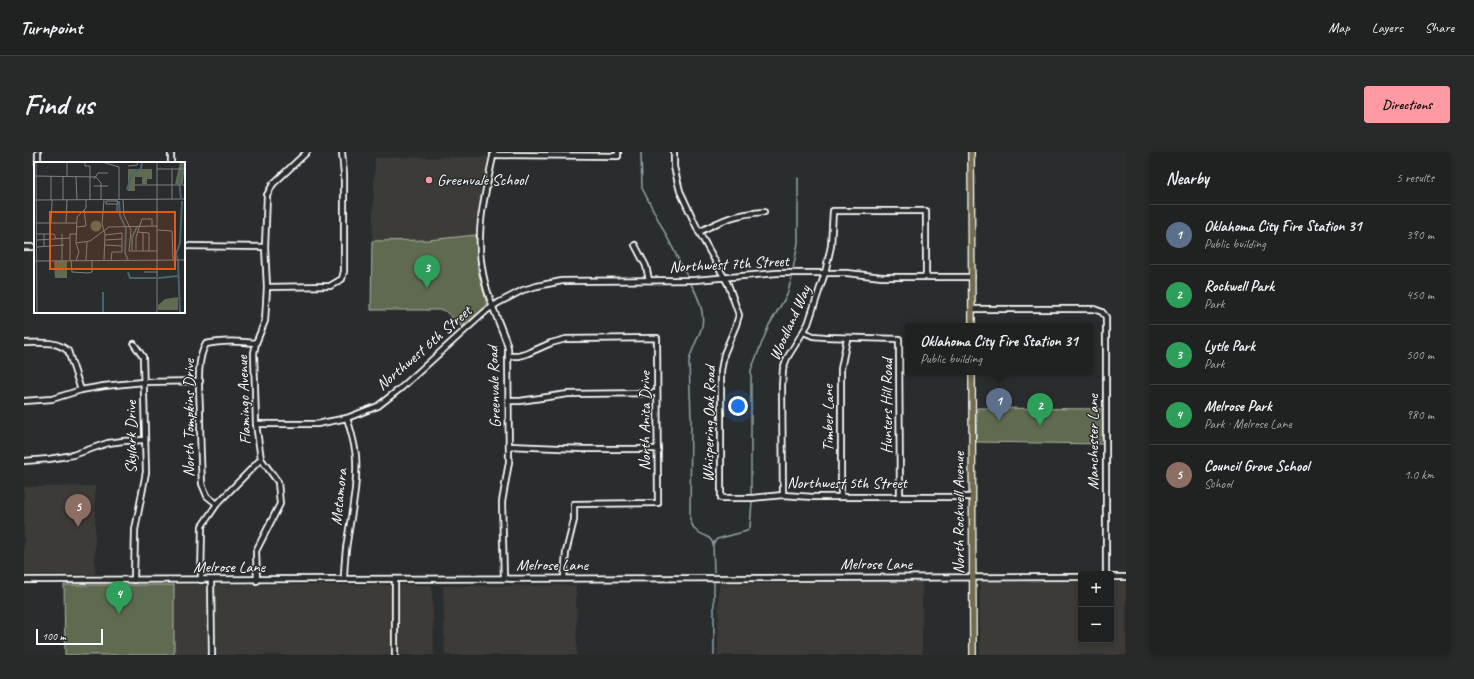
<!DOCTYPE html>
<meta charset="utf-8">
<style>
:root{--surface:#202222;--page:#282a2a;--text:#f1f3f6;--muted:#a2a4a5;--line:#3d3f40;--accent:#ff9aa2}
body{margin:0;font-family:Caveat,sans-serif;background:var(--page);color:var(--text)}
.controls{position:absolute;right:12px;bottom:12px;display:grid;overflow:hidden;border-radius:4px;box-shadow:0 2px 6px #0003}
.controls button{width:36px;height:36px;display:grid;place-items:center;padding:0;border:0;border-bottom:1px solid var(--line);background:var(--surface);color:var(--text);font:20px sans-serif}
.scale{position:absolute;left:12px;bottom:10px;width:67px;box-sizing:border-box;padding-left:4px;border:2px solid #fff;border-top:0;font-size:11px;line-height:14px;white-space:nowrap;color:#fff;-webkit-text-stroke:3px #2a2d2e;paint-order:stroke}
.you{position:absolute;left:714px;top:254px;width:14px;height:14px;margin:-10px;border:3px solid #fff;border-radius:50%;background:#1a73e8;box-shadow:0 0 0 6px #1a73e833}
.badge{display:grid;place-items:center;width:26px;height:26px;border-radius:50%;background:var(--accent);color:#fff;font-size:13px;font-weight:700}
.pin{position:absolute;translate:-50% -33px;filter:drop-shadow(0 1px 2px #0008)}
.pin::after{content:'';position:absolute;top:21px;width:14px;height:12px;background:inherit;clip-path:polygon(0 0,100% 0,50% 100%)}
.popup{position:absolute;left:881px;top:171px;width:188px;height:52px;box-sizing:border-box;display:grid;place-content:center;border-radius:4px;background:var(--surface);filter:drop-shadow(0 1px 3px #0005);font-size:13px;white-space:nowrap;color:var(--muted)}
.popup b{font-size:15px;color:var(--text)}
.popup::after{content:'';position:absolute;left:50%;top:100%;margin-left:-8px;border:8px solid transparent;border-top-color:var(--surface)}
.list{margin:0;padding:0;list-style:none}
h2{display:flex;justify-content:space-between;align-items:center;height:52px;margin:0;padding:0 16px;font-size:17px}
h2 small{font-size:13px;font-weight:400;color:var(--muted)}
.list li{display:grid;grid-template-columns:26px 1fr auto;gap:12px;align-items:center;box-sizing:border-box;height:60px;padding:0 16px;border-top:1px solid var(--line)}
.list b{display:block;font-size:15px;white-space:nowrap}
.list p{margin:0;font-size:13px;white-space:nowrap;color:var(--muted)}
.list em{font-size:13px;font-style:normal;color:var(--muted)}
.map{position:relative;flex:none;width:1102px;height:503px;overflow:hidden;border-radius:4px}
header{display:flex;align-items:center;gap:24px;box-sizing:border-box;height:56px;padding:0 20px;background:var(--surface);border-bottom:1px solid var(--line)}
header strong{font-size:19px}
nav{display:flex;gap:22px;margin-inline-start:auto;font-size:14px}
.intro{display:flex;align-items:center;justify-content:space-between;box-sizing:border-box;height:96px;padding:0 24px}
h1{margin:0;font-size:28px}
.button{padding:10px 18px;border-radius:4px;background:var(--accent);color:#111;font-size:14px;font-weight:700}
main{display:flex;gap:24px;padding:0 24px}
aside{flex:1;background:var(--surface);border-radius:4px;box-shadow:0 2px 6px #0003}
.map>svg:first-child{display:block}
</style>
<header>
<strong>Turnpoint</strong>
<nav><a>Map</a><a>Layers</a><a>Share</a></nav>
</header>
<div class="intro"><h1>Find us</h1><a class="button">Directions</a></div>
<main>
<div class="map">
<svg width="1102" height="503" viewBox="0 0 1102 503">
<rect width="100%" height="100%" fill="#2a2d2e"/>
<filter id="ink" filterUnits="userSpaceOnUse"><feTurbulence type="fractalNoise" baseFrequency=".025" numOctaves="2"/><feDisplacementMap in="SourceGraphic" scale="8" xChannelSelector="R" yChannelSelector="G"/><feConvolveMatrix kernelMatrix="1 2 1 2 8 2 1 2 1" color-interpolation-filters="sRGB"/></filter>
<g filter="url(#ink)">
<!-- built -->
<g fill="#3c3b37">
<path d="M465 5 455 51 452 83 404 88 348 89 351 6Z"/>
<path d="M71 334V422L0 423V335Z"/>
<path d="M898 429V503H694L695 432Z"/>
<path d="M956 430H1057V488H1087V430H1102V503H956Z"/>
<path d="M150 433H408L410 503H150Z"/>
<path d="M552 433 553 503H421L419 434Z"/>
</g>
<!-- green -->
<g fill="#616b51" stroke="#b0b5a8">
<path d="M452 83 454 118 463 154 438 175 420 158H347L348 89 404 88Z"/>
<path d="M953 256 1080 257V292L952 290Z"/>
<path d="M40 433H150V503H41Z"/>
</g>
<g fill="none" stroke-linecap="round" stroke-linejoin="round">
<!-- stream -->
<g stroke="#92a2a8" stroke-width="1.5">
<path d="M617 0 618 36 663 124"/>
<path d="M769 117 774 91V26"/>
<path d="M667 132C674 144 681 159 678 174 675 186 667 197 665 210L667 266 666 367C671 387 685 379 689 392L690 420"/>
<path d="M727 342V218L745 173 763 143 768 125"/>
<path d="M689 392 693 387 723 379 726 375 728 350"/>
<path d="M690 431V503"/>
</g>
<!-- minor casing -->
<g stroke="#fff" stroke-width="8">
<g id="minor">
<path d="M470 0C462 38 451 77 458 116 462 142 473 165 482 189L484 196 485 310 478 350 480 426"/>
<path d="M650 0V15L656 39 675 80 704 132 715 163 712 173 700 202 697 219V346H728L759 343 789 345H948"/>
<path d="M469 3 594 4V0"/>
<path d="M14 11V0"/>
<path d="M147 11V0"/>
<path d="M675 80C700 67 711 62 740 60"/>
<path d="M611 93 622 114 625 128"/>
<path d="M160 94 241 95"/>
<path d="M0 95H11"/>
<path d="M243 135 306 134 318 127 320 119V22L318 0"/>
<path d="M948 157H1070L1078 160 1082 165V422"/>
<path d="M780 180 789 184 801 185 875 187 876 345"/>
<path d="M0 191C15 191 32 188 44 199L57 238"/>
<path d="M110 192 119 205 122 320 111 378 110 428"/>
<path d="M484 204H494L502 202 527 191 542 187 633 186 634 351 550 352V368L542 400 540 426"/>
<path d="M0 249 28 247 57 238 80 234 119 230 176 229"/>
<path d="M485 249H496L544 242 633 241"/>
<path d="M232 272H293L323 266 354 254 377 236 462 159 474 151 499 138 513 134 538 129 671 128 753 121H823L858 125H948"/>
<path d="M485 294 559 297H634"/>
<path d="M0 309 25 307 49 303 84 291 99 289 121 288"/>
<path d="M759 343 758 234 759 217 763 206 784 172 801 121 807 94 809 59H902V125"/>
<path d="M817 345V217L823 187"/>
<path d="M193 352 183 344 178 332C177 309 176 286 176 263 176 244 171 209 182 192 198 188 215 189 232 191"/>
<path d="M1087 425H1102"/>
<path d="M320 427C320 417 321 407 322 397 326 367 334 336 332 305 331 292 327 279 323 266"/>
<path d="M371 427V503"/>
<path d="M0 428 1057 425"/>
<path d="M177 428 178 374 193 352 237 307"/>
<path d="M187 428 188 503"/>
<path d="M233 429 232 399 256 352 254 330 237 307 232 272 230 201 232 191 241 169 243 135 241 95 243 43 249 32 283 0"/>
</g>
</g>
<!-- major casing -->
<g stroke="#fff" stroke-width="8">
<g id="major">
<path d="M947 0 948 174"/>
<path d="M948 220 949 503"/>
</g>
</g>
<!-- minor -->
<use href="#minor" stroke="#2a2d2e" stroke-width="4.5"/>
<!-- major -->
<use href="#major" stroke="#726c4b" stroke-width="5.5"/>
</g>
</g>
<!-- markers -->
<circle fill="#ff9aa2" stroke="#2a2d2e" stroke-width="1.5" cx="405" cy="28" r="4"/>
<g text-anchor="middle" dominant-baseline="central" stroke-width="3" stroke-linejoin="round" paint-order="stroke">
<!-- poi labels -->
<g font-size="16" fill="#fff" stroke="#2a2d2e" text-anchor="start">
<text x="413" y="28">Greenvale School</text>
</g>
<!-- street labels -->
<g font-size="16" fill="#fff" stroke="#2a2d2e">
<text transform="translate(705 112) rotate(-3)">Northwest 7th Street</text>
<text transform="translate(766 171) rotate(-66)">Woodland Way</text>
<text transform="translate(400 196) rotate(-41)">Northwest 6th Street</text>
<text transform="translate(470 235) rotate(-92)">Greenvale Road</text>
<text transform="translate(220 248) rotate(-92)">Flamingo Avenue</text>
<text transform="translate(863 254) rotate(-90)">Hunters Hill Road</text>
<text transform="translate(165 266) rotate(-90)">North Tompkins Drive</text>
<text transform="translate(804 266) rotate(-90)">Timber Lane</text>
<text transform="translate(621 269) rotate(-90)">North Anita Drive</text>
<text transform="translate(685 272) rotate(-89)">Whispering Oak Road</text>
<text transform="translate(107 285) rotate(-90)">Skylark Drive</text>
<text transform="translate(1069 290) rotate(-90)">Manchester Lane</text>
<text x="823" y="331">Northwest 5th Street</text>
<text transform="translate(315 345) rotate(-84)">Metamora</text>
<text transform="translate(935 361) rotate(-90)">North Rockwell Avenue</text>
<text x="852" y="412">Melrose Lane</text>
<text x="528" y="413">Melrose Lane</text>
<text x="205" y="415">Melrose Lane</text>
</g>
</g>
<!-- overview -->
<g transform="translate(10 10)">
<rect width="151" height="151" fill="#2a2d2e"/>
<path d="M146 0H151L149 22H141ZM94 7H118V17H113V22H108V15H101V29H94ZM56.5 64a5.5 5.5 0 1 1 11 0a5.5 5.5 0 1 1-11 0ZM20 99H33V116H21ZM144 135V148H124V143L131 137Z" fill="#616b51"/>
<path fill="none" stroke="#49646e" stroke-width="2" d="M93 28 97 14 101 9 107 7 108 0M147 36 145 19 151 0M85 39 86 54 91 64M92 65 91 91 94 98M98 88V75L103 65M144 98 142 92 146 81 148 39M144 99 146 151M94 110 96 116H122M124 116 144 114M69 130V151"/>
<path fill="none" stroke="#7f8182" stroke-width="1" d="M2 0 3 151M33 0V14M51 0V4H56V38M68 0 85 5M94 4 103 3 104 0M85 5V38M123 7H151M138 7V37M0 14 62 15 67 21V38M17 14V38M29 14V38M42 14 43 38M60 17 64 11H74M101 23H151M60 24H74M0 38 151 37M83 38 84 42H72V39H83M89 38 90 53 97 68 95 89H123M69 50H83V42M2 61H43M17 61 18 38M32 61 33 38M43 65 52 64 50 48M124 68 138 69 139 98M104 70 115 71V89M3 72H20L22 77M10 72V85M28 72V98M71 73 88 71V90H78L77 98M3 78 36 76M71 78 88 77M42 81 56 79 75 65 123 64M71 83 88 84M3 85 30 83M102 88V75L108 57H118V64M109 89V71M36 98V72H42M37 98 38 110 54 111 58 110V98M52 98 53 80M70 98 71 72 68 62 70 38M0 99 151 98M42 99 45 90 42 81 43 55 52 46V38M110 110H123M123 151V0"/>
<path fill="#e8590c" fill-opacity="0.15" stroke="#e8590c" stroke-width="2" d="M16 50H141V107H16Z"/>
<rect width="151" height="151" fill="none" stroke="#fff" stroke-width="2"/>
</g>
</svg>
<div class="controls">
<button>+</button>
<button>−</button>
</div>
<div class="scale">100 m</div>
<div class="you"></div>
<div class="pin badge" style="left:975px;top:269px;background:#5c6f8a">1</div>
<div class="popup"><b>Oklahoma City Fire Station 31</b>Public building</div>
<div class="pin badge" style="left:1016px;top:274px;background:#2e9e5b">2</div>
<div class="pin badge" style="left:403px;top:136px;background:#2e9e5b">3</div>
<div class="pin badge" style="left:95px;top:462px;background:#2e9e5b">4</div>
<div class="pin badge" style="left:54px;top:375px;background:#8d6e63">5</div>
</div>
<aside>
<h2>Nearby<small>5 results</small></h2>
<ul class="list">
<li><span class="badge" style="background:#5c6f8a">1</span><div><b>Oklahoma City Fire Station 31</b><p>Public building</p></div><em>390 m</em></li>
<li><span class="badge" style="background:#2e9e5b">2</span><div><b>Rockwell Park</b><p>Park</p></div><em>450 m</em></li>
<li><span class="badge" style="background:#2e9e5b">3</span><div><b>Lytle Park</b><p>Park</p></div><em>500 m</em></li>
<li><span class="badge" style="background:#2e9e5b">4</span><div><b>Melrose Park</b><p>Park · Melrose Lane</p></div><em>980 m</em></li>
<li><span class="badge" style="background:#8d6e63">5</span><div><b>Council Grove School</b><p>School</p></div><em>1.0 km</em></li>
</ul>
</aside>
</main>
